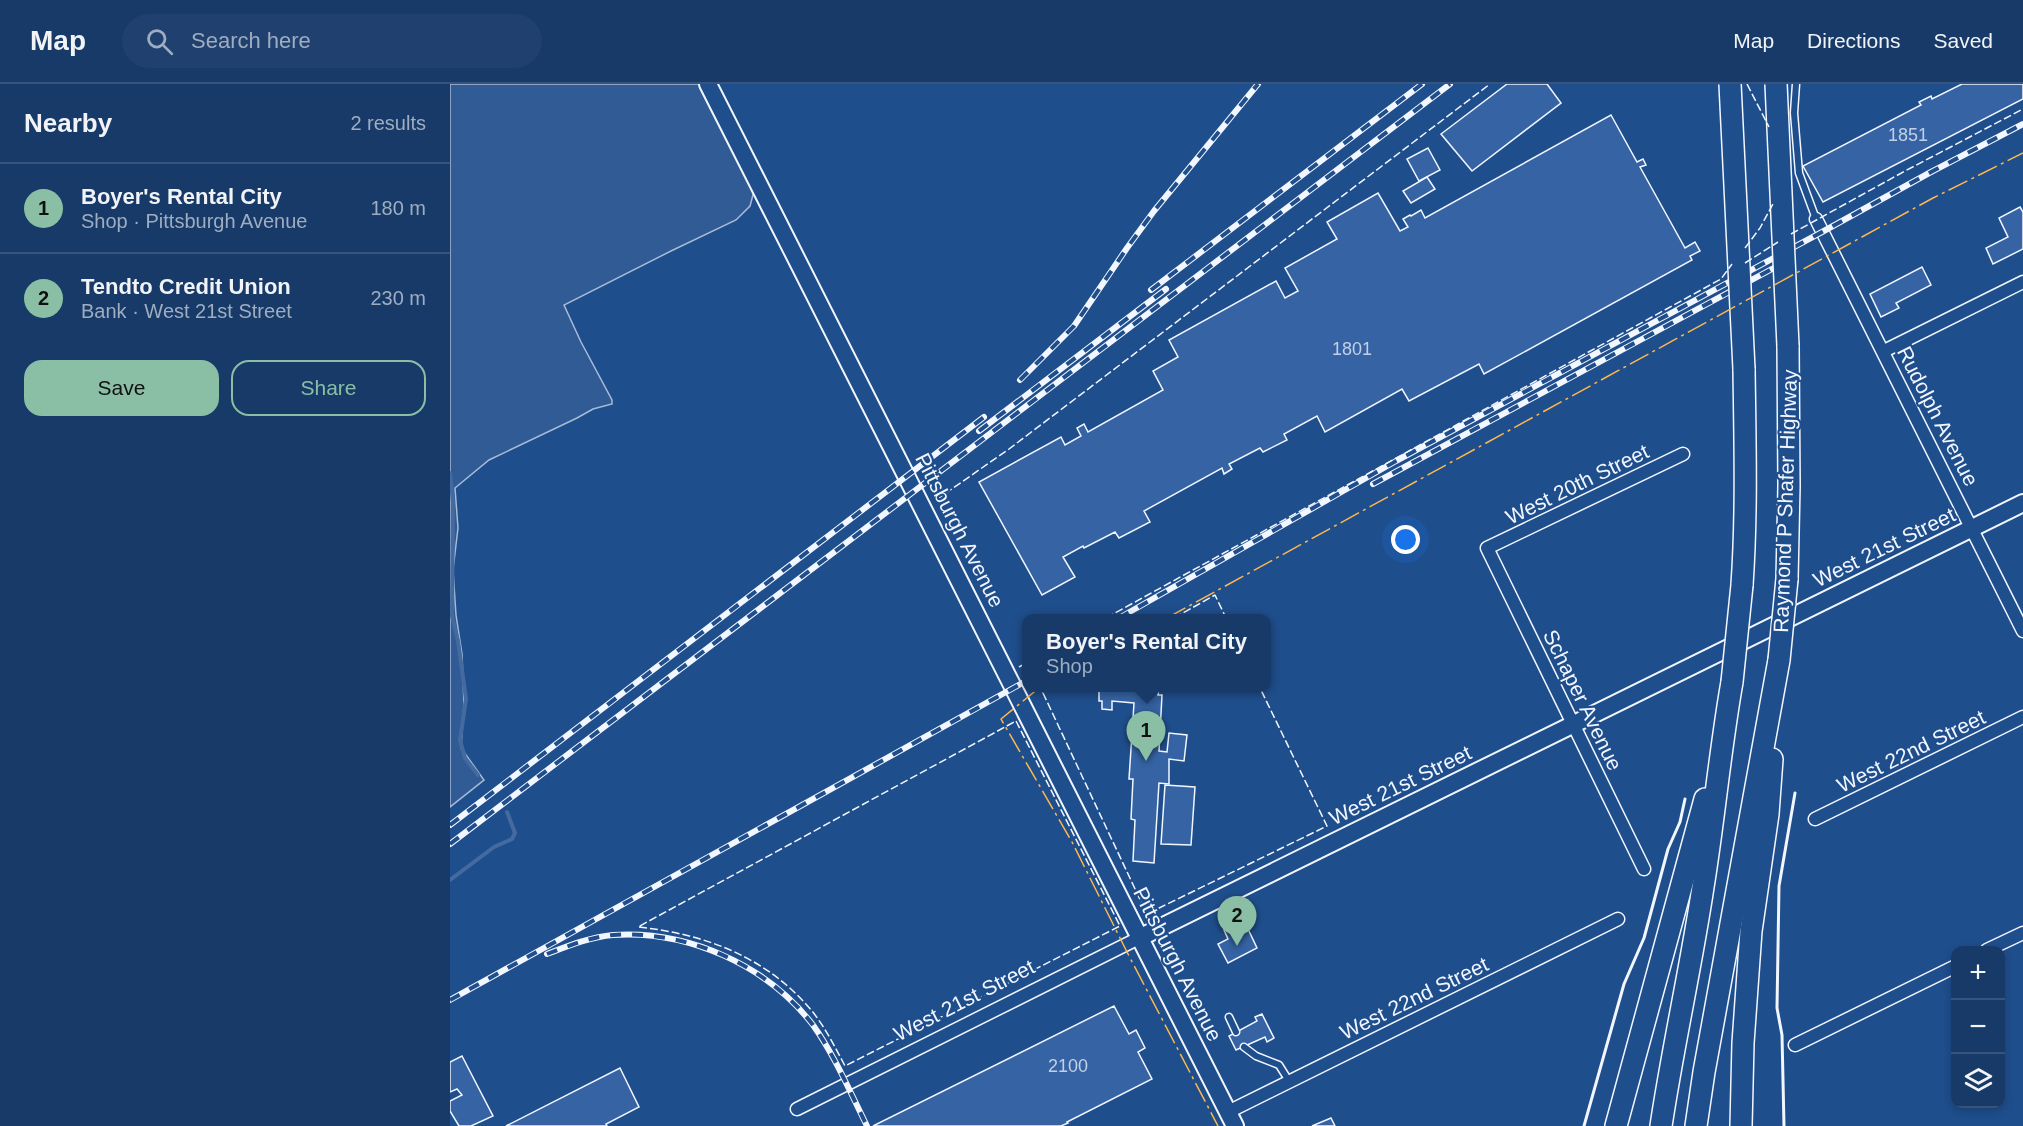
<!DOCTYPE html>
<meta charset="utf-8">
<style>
:root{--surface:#173a69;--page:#20416f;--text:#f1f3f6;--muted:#9eadc0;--line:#36547d;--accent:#8abfa5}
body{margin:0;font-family:Helvetica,sans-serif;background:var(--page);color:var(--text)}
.controls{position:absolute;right:18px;bottom:18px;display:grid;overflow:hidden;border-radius:12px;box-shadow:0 3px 9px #0003}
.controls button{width:54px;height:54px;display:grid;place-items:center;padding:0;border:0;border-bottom:2px solid var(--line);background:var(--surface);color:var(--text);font:30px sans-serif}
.you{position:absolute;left:956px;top:456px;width:21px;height:21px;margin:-15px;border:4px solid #fff;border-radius:50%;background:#1a73e8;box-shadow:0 0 0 9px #1a73e833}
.badge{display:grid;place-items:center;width:39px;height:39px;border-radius:50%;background:var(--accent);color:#111;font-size:20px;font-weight:700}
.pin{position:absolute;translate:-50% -50px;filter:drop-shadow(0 2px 3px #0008)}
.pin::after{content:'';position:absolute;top:32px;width:21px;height:18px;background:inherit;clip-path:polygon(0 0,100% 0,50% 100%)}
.popup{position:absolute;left:572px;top:530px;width:249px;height:78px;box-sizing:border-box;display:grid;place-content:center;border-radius:12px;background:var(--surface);filter:drop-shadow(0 2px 4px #0005);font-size:20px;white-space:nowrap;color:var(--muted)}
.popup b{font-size:22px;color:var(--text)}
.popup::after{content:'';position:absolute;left:50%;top:100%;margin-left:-12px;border:12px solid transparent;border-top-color:var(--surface)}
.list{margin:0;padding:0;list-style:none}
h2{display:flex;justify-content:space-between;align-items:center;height:78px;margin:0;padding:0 24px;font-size:26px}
h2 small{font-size:20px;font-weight:400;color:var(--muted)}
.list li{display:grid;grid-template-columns:39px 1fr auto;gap:18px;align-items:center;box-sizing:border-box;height:90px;padding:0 24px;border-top:2px solid var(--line)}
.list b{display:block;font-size:22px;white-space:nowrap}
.list p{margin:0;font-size:20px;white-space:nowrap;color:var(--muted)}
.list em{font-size:20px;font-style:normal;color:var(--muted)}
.actions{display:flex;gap:12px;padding:18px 24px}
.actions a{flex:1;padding:14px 0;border:2px solid var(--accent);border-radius:18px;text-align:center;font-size:21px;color:var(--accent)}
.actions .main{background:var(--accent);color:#111}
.icon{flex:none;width:33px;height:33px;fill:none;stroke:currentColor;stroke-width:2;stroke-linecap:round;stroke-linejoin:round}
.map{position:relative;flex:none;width:1573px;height:1042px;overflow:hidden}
header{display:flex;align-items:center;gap:36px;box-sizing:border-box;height:84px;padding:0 30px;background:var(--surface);border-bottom:2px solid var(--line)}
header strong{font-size:28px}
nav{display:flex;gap:33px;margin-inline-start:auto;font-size:21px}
.search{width:420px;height:54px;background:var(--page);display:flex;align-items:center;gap:15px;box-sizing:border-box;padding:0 21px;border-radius:33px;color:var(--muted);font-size:22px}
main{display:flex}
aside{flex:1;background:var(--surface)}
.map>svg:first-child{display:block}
</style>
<header>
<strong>Map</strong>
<div class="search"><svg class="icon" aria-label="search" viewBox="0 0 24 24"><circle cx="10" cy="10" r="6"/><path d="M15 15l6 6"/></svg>Search here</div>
<nav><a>Map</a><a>Directions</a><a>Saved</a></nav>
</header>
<main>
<aside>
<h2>Nearby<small>2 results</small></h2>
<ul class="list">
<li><span class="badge">1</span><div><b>Boyer's Rental City</b><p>Shop · Pittsburgh Avenue</p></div><em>180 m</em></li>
<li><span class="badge">2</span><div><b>Tendto Credit Union</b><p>Bank · West 21st Street</p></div><em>230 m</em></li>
</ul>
<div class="actions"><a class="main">Save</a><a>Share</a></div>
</aside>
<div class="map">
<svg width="1573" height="1042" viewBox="0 0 1573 1042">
<rect width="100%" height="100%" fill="#1f4e8c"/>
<!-- built -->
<path fill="#305b95" stroke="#a8bbd7" stroke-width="1.5" d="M0 0H251L304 107 300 122 286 136 221 167 114 221 131 258 162 316V320L143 325 127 334 39 376 5 404 8 444 3 486 6 531 12 570 14 620 11 664 34 696 0 723Z"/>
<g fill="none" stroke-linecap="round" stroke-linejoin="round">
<!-- stream -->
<g stroke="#446ba0" stroke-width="4">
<path d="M0 389 3 418 2 532 8 557 16 615 10 656 15 674 28 691"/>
<path d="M0 796 44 763 62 755 65 749 57 728"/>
</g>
</g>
<!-- building -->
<g fill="#3563a3" stroke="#f2f6ff" stroke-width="1.5">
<path d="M1057 0H1097L1111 19 1022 87 991 50Z"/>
<path d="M1512 0H1573V15L1373 118 1353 82 1471 21 1469 18 1481 12 1482 15Z"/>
<path d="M1161 31 1187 78 1193 75 1196 81 1190 83 1235 164 1245 158 1250 167 1240 172 1242 176 1034 290 1029 280 959 317 952 305 875 348 867 332 834 350 837 356 813 368 810 364 779 380 782 385 774 390 772 384 694 427 700 438 669 454 665 448 634 464 633 462 613 473 625 493 592 511 529 398 611 353 615 361 631 352 627 344 634 340 638 348 713 306 703 287 728 273 719 256 826 197 835 214 848 207 835 184 887 155 877 138 928 109 950 147 958 143 953 135 960 131 961 132 971 126 975 134Z"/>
<path d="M978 64 990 86 969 97 957 75Z"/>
<path d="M977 93 985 105 961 119 953 107Z"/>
<path d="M1570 123 1573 128V165L1543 180 1536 164 1558 153 1549 134Z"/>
<path d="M1472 183 1481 201 1446 219 1449 224 1431 233 1420 210Z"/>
<path d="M649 604H709L708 611H712L709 667 717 668 719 649 737 651 734 677 719 675V700L709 699 704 779 683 777 685 736 681 735 683 695H679L684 619 662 617V626L652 625V617H649Z"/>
<path d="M715 701 745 703 741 761 711 760Z"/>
<path d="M784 841 789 850 798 845 807 864 778 879 768 860 778 855 774 846Z"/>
<path d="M664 922 679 950 686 946 695 964 688 968 702 995 617 1038 618 1039 611 1042H423Z"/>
<path d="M812 930 824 954 817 958 815 953 786 966 779 952 807 937 805 933Z"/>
<path d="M12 972 43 1032 21 1042H9L0 1027V1017L12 1011 7 1005 0 1008V978Z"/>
<path d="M170 984 189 1023 156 1040 157 1042H56Z"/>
<path d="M881 1034 885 1042H862Z"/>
</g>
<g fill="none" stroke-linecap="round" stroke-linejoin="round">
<!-- lane casing -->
<g stroke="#f2f6ff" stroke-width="9">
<g id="lane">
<path d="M1346 0 1344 29 1349 89 1366 135"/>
<path d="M779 933 786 948"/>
<path d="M794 963 806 972 829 981 839 997"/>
</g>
</g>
<!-- street casing -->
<g stroke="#f2f6ff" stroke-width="15">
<g id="street">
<path d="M1366 135 1573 547"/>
<path d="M1434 267 1573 198"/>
<path d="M1365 735 1573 633"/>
<path d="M1194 785 1037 464 1233 370"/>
<path d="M1537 866 1573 849"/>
<path d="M1345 961 1506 882"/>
<path d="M347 1025 689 854"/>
<path d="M778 1028 1168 835"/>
</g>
</g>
<!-- secondary casing -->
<g stroke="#f2f6ff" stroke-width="20">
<g id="secondary">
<path d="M258 0 785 1042"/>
<path d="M689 854 1573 419"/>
</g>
</g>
<!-- highway casing -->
<g stroke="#f2f6ff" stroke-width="24">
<g id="highway">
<path d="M1337 495 1339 402 1338 262"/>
<path d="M1292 501C1297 429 1295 357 1294 285"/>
<path d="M1166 1042 1255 715"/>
<path d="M1211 1042C1223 962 1241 883 1253 803 1264 735 1270 666 1282 598"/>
<path d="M1246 1042 1254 988 1329 576"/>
<path d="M1291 1042 1293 959 1301 847 1318 730 1322 675"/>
</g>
</g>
<!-- lane -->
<use href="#lane" stroke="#1f4e8c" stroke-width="6"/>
<!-- street -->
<use href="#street" stroke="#1f4e8c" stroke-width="12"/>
<!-- secondary -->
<use href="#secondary" stroke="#1f4e8c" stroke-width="16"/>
<!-- highway -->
<use href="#highway" stroke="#1f4e8c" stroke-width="21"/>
<!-- rail casing -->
<g stroke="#f2f6ff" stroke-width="6">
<g id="rail">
<path d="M701 206 972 0"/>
<path d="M570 296 624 242 677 164 704 127 808 0"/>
<path d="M529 347 716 205"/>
<path d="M923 400 1335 178"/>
<path d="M669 534 946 377 1372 148 1481 88 1573 40"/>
<path d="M0 741 534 333"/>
<path d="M0 760 1000 0"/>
<path d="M97 870C118 862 140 853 163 851 238 846 317 881 363 941 385 972 400 1008 417 1042"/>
<path d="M0 916 576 597"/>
</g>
</g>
<!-- rail -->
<use href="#rail" stroke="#1f4e8c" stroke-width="4" stroke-dasharray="11" stroke-linecap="butt"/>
<!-- highway-bridge casing -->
<g stroke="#f2f6ff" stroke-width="24" stroke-linecap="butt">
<g id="highway-bridge">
<path d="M1280 0 1294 285"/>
<path d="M1326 0 1338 262"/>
<path d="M1329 576 1337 495"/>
<path d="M1282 598 1292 501"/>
</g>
</g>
<!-- highway-bridge -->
<use href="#highway-bridge" stroke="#1f4e8c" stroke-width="21"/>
<!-- fence -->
<g stroke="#f2f6ff" stroke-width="1.5" stroke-dasharray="8 3" stroke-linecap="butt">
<path d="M1297 0 1319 43"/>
<path d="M1341 150 1455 87 1573 25"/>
<path d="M1295 164 1310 144 1324 118"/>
<path d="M1295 179 1328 158"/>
<path d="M486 416 559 365 1040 0"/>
<path d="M656 534 1271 195 1282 180"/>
<path d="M724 534 765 511 776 534"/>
<path d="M569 583 576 579"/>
<path d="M603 604 593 609 694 824 703 827 877 742 810 604"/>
<path d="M566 637 670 842 395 982C385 963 375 943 362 927 317 873 255 850 188 843Z"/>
</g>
<!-- wall -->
<g stroke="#f2f6ff" stroke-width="3">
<path d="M1134 1042 1174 900 1194 854 1218 765 1230 738 1235 715"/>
<path d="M1334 1042 1332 951 1327 924 1329 802 1345 709"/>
</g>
<!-- power -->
<g stroke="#ffb74d" stroke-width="1.5" stroke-dasharray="21 4.5 3 4.5" stroke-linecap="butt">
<path d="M717 534 1483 114 1573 69"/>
<path d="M589 604 551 635 622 758 679 872 768 1042"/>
</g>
</g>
<g text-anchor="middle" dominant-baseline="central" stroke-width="4.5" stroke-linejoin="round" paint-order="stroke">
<!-- number labels -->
<g font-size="18" fill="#c3d1e8">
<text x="1458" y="51">1851</text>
<text x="902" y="265">1801</text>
<text x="618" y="982">2100</text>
</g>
<!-- street labels -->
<g font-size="21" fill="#f2f6ff" stroke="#1f4e8c">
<text transform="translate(1488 332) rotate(63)">Rudolph Avenue</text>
<text transform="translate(1127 400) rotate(-26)">West 20th Street</text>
<text transform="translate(1335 417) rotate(-88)">Raymond P Shafer Highway</text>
<text transform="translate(510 446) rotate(63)">Pittsburgh Avenue</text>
<text transform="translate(1434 463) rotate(-26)">West 21st Street</text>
<text transform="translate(1133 616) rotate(64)">Schaper Avenue</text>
<text transform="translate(1461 667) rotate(-26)">West 22nd Street</text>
<text transform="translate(950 701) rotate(-26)">West 21st Street</text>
<text transform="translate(728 880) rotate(63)">Pittsburgh Avenue</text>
<text transform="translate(964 914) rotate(-26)">West 22nd Street</text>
<text transform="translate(514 916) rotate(-27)">West 21st Street</text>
</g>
</g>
</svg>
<div class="controls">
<button>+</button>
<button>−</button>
<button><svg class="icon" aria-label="layers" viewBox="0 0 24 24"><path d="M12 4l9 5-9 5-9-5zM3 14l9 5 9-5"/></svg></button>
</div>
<div class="you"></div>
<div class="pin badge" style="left:696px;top:677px">1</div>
<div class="popup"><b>Boyer's Rental City</b>Shop</div>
<div class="pin badge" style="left:787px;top:862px">2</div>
</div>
</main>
